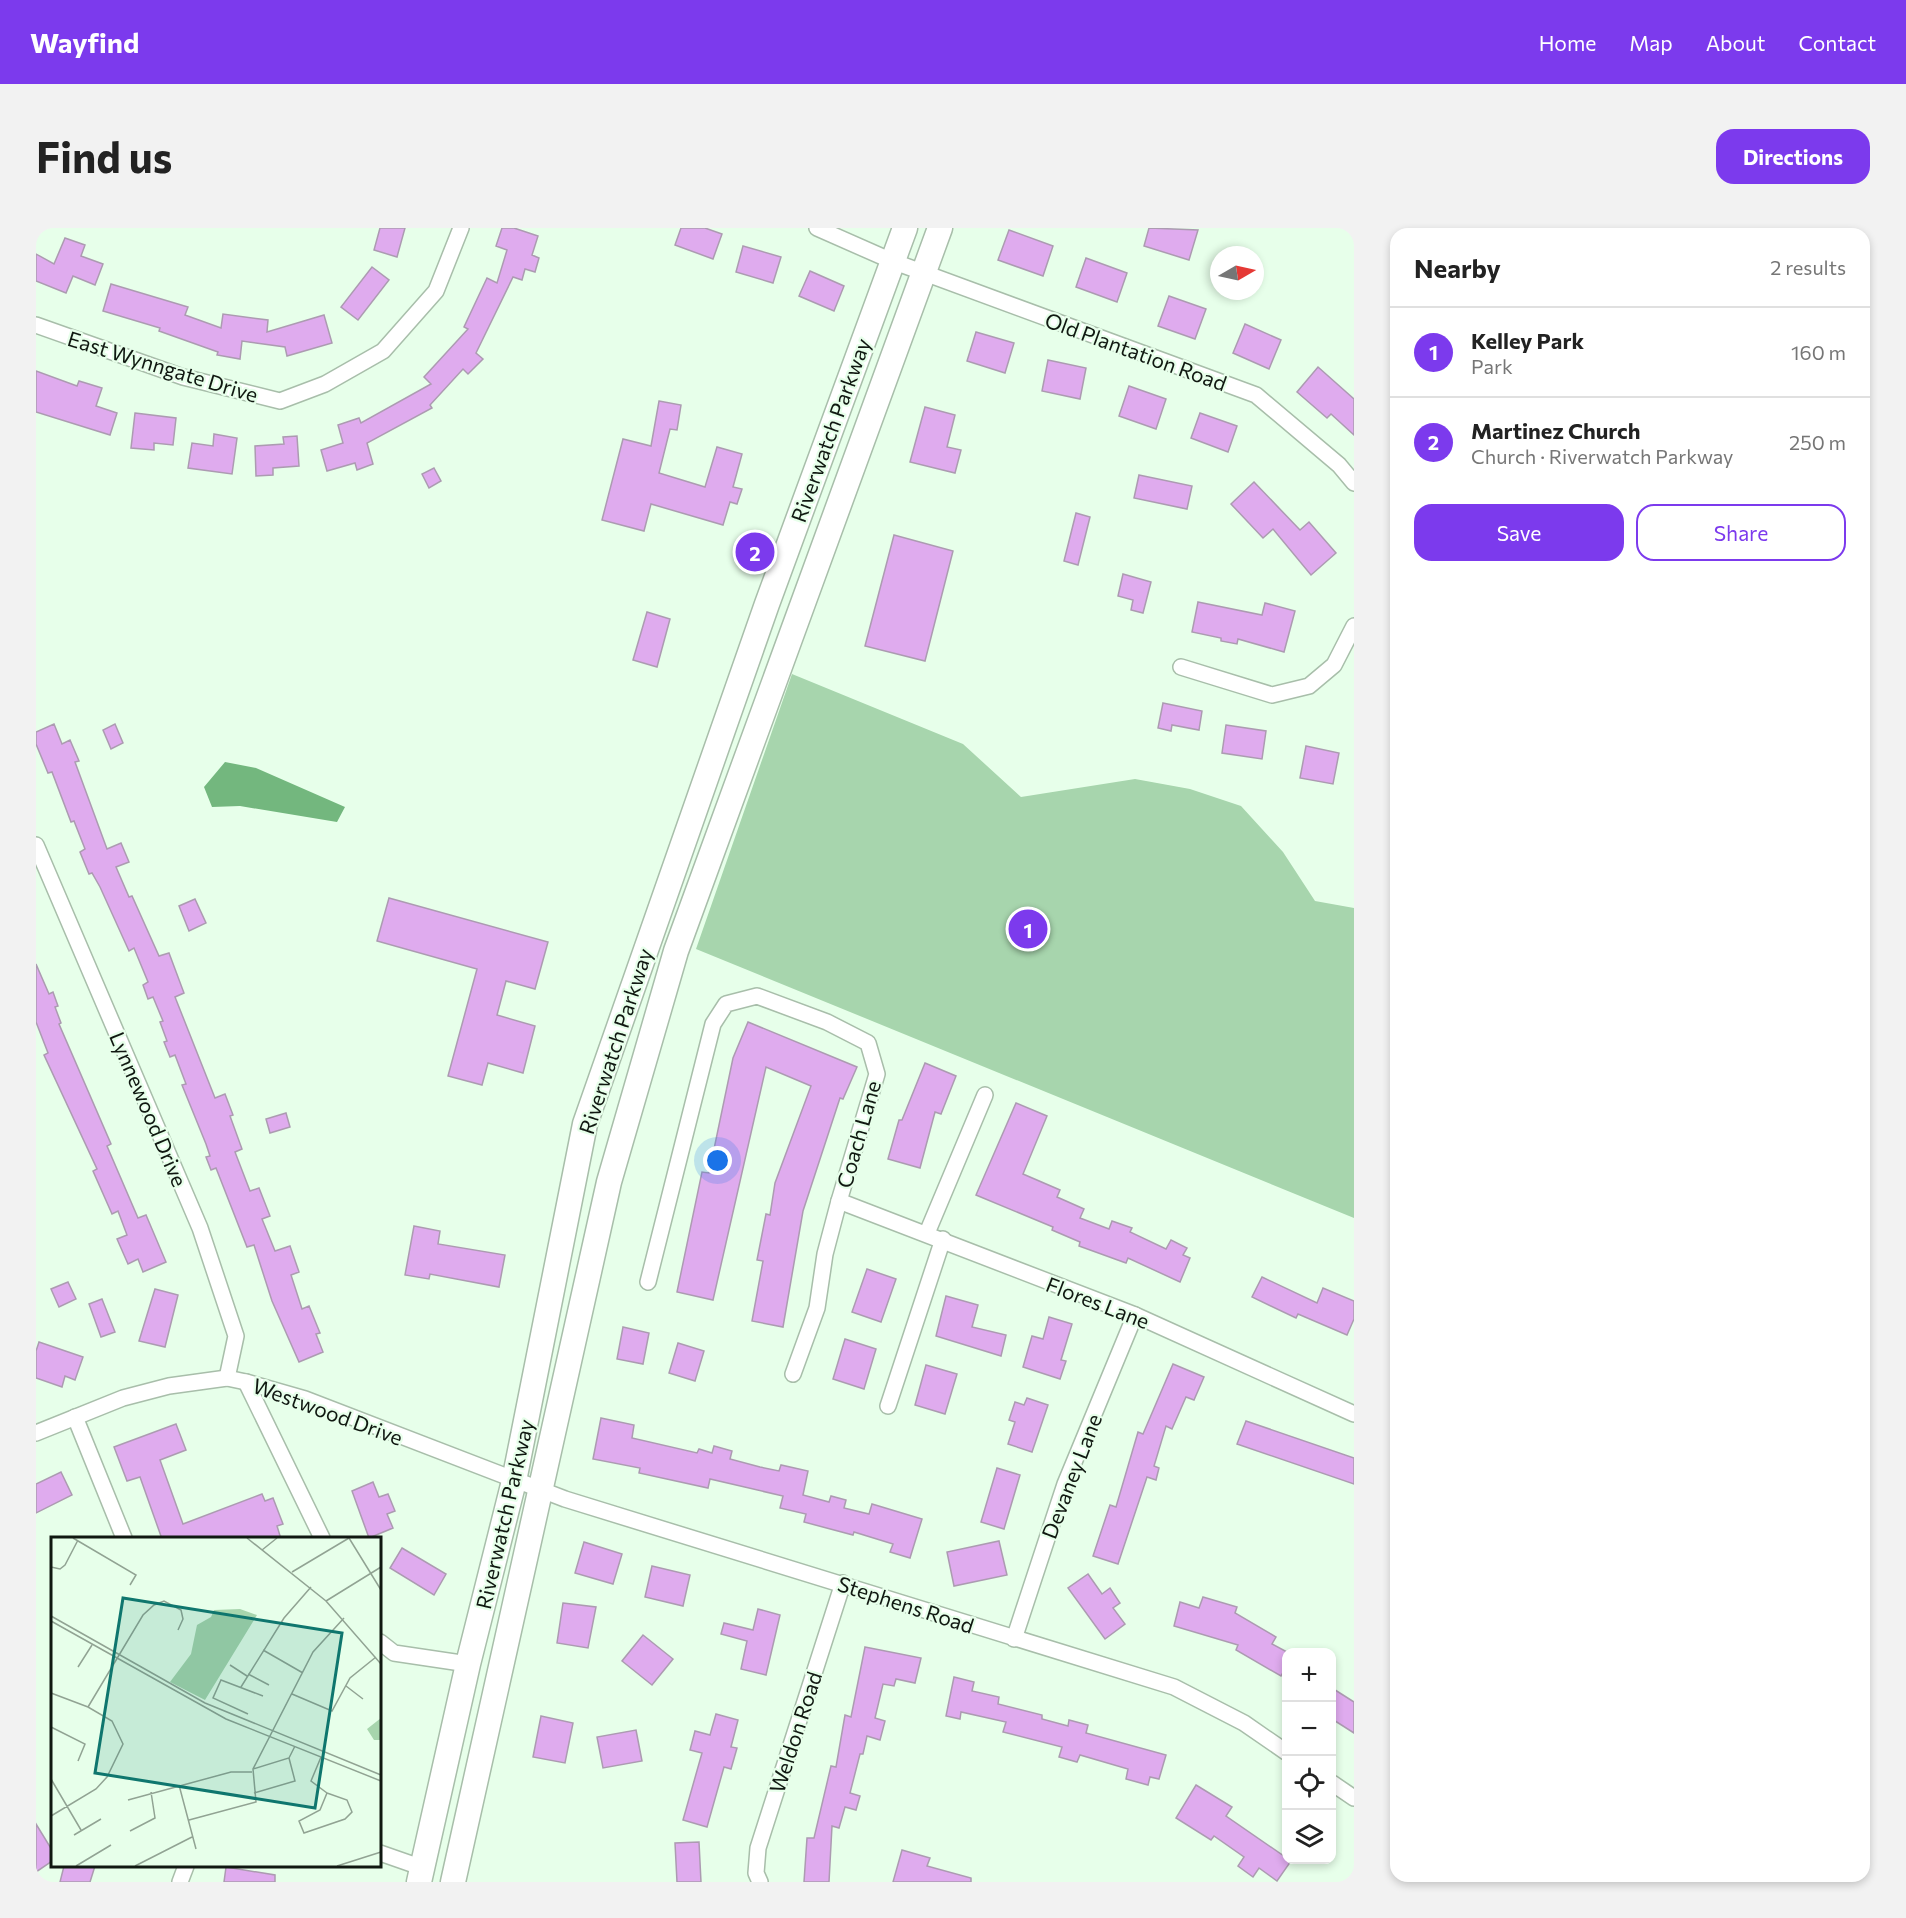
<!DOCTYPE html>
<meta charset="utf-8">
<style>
:root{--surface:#fff;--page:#f2f2f2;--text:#222;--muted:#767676;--line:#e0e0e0;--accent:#7c3aed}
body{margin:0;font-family:Commissioner,sans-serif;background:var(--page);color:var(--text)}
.controls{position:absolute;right:18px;bottom:18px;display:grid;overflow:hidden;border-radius:12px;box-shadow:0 3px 9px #0003}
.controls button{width:54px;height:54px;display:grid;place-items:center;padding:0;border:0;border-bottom:2px solid var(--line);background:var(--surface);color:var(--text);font:30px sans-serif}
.compass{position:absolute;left:1174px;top:18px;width:54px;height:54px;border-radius:50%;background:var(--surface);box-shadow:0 3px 9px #0003;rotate:81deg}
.you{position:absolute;left:682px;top:933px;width:21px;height:21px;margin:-15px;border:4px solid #fff;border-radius:50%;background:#1a73e8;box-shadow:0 0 0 9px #1a73e833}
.badge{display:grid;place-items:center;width:39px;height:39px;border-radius:50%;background:var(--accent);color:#fff;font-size:20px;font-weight:700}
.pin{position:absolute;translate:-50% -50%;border:3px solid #fff;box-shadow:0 2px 6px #0006}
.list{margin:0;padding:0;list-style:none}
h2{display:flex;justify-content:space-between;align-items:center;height:78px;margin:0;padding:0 24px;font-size:26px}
h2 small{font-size:20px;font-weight:400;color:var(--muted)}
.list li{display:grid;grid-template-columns:39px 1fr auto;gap:18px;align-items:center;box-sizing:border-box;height:90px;padding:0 24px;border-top:2px solid var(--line)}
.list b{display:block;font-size:22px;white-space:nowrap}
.list p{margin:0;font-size:20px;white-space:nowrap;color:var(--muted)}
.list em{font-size:20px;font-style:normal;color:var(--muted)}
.actions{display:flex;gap:12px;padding:18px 24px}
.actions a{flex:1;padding:14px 0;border:2px solid var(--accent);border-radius:18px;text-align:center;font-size:21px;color:var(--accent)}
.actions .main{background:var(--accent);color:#fff}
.icon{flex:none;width:33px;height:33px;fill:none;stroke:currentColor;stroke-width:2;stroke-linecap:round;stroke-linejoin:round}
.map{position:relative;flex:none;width:1318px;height:1654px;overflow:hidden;border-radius:18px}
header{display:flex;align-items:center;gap:36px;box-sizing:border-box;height:84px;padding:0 30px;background:var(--accent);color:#fff}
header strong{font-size:28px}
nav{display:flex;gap:33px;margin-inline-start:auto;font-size:21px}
.intro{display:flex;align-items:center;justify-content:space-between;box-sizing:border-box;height:144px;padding:0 36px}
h1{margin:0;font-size:42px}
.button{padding:15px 27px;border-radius:18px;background:var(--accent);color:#fff;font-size:21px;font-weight:700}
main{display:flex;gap:36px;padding:0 36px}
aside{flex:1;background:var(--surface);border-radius:18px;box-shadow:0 3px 9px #0003}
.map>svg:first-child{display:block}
</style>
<header>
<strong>Wayfind</strong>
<nav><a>Home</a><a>Map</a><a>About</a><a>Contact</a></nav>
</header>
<div class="intro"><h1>Find us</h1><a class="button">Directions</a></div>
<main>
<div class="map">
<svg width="1318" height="1654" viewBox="0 0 1318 1654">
<rect width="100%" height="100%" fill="#e7ffea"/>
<!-- green -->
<path fill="#a7d5ad" d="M756 446 927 516 985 569 1099 551 1154 561 1205 578 1247 624 1279 673 1318 680V990L660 721Z"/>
<!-- water -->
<path fill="#73b77e" d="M189 534 220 540 309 579 301 594 204 578 176 579 168 559Z"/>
<!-- building -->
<g fill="#dfabee" stroke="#ac9bb1" stroke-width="1.5">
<path d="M344 0H369L361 29 338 22Z"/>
<path d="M466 0H478L502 8 496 27 503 30 499 44 489 41 486 52 477 49 440 125 447 131 432 146 427 141 394 177 396 180 331 215 337 236 321 242 319 235 291 243 285 222 307 215 302 197 323 190 325 195 395 156 388 149 432 101 428 99 451 50 461 55 471 22 460 18Z"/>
<path d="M645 0H669L686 6 677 31 639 17Z"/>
<path d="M1113 0 1162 2 1153 32 1108 18Z"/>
<path d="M973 2 1017 18 1007 48 962 32Z"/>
<path d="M29 10 49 17 45 28 67 36 59 57 37 48 30 65 0 53V26L18 36Z"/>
<path d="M707 18 745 29 737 55 700 44Z"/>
<path d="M1050 30 1091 45 1081 74 1040 59Z"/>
<path d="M336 39 353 52 322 92 305 79Z"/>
<path d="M774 43 808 58 798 83 763 68Z"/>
<path d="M75 56 152 79 149 87 185 100 187 86 232 92 231 104 288 87 296 115 251 128 249 119 206 113 204 131 181 127 182 124 123 103 124 100 67 83Z"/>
<path d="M1133 68 1170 81 1159 111 1122 98Z"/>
<path d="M1209 96 1245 112 1233 141 1197 125Z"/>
<path d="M940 104 978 115 969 145 931 133Z"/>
<path d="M1012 132 1050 140 1044 171 1006 163Z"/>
<path d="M1282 139 1318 171V207L1295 186 1291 190 1261 164Z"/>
<path d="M0 143 41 158 43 153 66 160 60 178 81 185 74 207 0 184Z"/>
<path d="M1093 158 1130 171 1120 201 1083 188Z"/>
<path d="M623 173 645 177 641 202 634 201 623 245 669 259 681 219 706 226 697 259 706 261 701 276 694 274 687 297 615 276 608 303 566 292 587 211 615 218Z"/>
<path d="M889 179 919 187 911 219 925 222 919 245 874 234Z"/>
<path d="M99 185 140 190 137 217 118 215V222L95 220Z"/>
<path d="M1164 185 1201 198 1192 224 1155 210Z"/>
<path d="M178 206 201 210 196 246 152 240 156 215 177 218Z"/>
<path d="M261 208 263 238 237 240V247L220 248 219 218 248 216 247 209Z"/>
<path d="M398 240 405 253 393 260 386 246Z"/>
<path d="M1103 247 1156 258 1151 281 1098 270Z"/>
<path d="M1218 254 1264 302 1273 294 1300 325 1275 347 1237 301 1227 310 1195 276Z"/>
<path d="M1040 285 1054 289 1042 337 1028 333Z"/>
<path d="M858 307 917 323 889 433 829 418Z"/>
<path d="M1087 346 1115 354 1107 385 1095 382 1097 372 1082 368Z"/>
<path d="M1162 374 1226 387 1229 375 1259 383 1248 424 1202 411 1201 416 1185 413V410L1156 404Z"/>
<path d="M611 384 634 391 621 439 597 432Z"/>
<path d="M1127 475 1166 483 1163 502 1136 497 1135 503 1122 500Z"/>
<path d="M18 496 26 516 34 512 43 533 39 534 71 621 85 615 93 634 80 639 93 669 96 668 123 728 133 725 148 765 139 769 179 870 189 866 197 887 194 888 206 921 199 924 214 963 223 960 234 988 226 991 239 1023 254 1018 263 1044 255 1047 266 1081 273 1078 284 1105 280 1106 287 1124 263 1134 236 1073 218 1017 211 1019 180 940 175 942 170 929 174 928 170 916 146 857 150 856 139 827 134 829 128 814 131 813 124 794 127 793 117 769 112 771 107 757 112 754 98 720 93 723 64 659 56 645 53 646 44 624 49 621 38 593 35 594 16 544 12 545 0 516V504Z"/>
<path d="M79 496 87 515 75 521 67 502Z"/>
<path d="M1190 497 1230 503 1226 531 1186 525Z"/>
<path d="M1270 518 1303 525 1297 556 1264 550Z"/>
<path d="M353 670 512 714 499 761 470 753 461 787 499 798 487 845 452 835 446 857 412 848 441 741 341 713Z"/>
<path d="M159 671 170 695 153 703 143 678Z"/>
<path d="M0 736 13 766 17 764 22 778 19 779 25 795 23 796 75 916 71 918 102 990 110 987 130 1034 107 1044 102 1031 92 1036 81 1011 91 1007 82 983 76 986 57 943 61 941 8 827 12 825 0 794Z"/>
<path d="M712 794 821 839 807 871 804 870 767 983 747 1099 716 1093 727 1033 721 1032 730 986 734 987 739 955 775 858 730 839 677 1072 641 1064 666 944 673 945 697 830Z"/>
<path d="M889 835 920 848 905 886 899 884 884 940 852 931 863 892H866Z"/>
<path d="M980 875 1011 888 987 946 1024 962 1021 969 1048 981 1044 990 1073 1001 1076 993 1096 1000 1094 1004 1130 1021 1135 1012 1151 1020 1147 1027 1154 1030 1144 1054 1092 1030 1090 1035 1043 1018 1044 1014 1016 1002 1017 999 940 967Z"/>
<path d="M250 885 254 899 234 905 230 891Z"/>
<path d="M378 998 404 1003 402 1016 469 1027 463 1059 394 1046 393 1051 369 1047Z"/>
<path d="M831 1041 860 1051 845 1094 816 1084Z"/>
<path d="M1226 1049 1281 1075 1287 1060 1318 1073V1091L1311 1107 1262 1086 1260 1090 1216 1069Z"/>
<path d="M32 1054 40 1071 23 1079 15 1061Z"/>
<path d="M119 1061 142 1067 129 1119 103 1113Z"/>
<path d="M910 1068 942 1077 936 1099 970 1107 965 1128 900 1108Z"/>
<path d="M66 1071 79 1104 65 1109 53 1076Z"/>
<path d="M1013 1089 1036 1096 1025 1132 1030 1133 1024 1151 987 1139 996 1108 1007 1111Z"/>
<path d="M587 1099 613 1105 607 1136 581 1131Z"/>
<path d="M809 1111 840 1121 828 1161 797 1151Z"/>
<path d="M3 1114 47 1129 39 1152 29 1148 26 1159 0 1150V1123Z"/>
<path d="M642 1115 668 1123 659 1153 633 1145Z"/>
<path d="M1137 1136 1168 1149 1158 1172 1150 1169 1136 1201 1130 1198 1118 1238 1123 1240 1120 1252 1111 1249 1082 1336 1057 1328 1074 1277 1080 1279 1102 1204 1107 1206Z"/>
<path d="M890 1137 921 1146 909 1186 879 1177Z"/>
<path d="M991 1170 1012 1177 996 1224 972 1216 979 1194 973 1192 979 1174 988 1177Z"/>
<path d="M565 1190 598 1197 596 1210 661 1225 663 1221 676 1225 678 1218 696 1223 694 1231 724 1239 743 1243 745 1237 772 1243 767 1267 793 1274 795 1268 810 1272 808 1280 833 1286 836 1276 886 1291 874 1330 854 1324 857 1316 818 1304 817 1307 768 1294 770 1286 744 1280 747 1268 674 1251 672 1260 603 1245 604 1240 557 1231Z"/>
<path d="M1210 1193 1318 1230V1256L1201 1216Z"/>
<path d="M140 1196 150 1222 124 1232 147 1296 226 1266 229 1273 237 1270 247 1296 241 1298 245 1311H126L104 1249 91 1253 78 1219Z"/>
<path d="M961 1240 984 1247 968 1301 945 1294Z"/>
<path d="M25 1244 36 1267 0 1285V1256Z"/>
<path d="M337 1254 343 1269 352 1266 359 1283 351 1286 357 1300 333 1310 316 1263Z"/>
<path d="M963 1313 971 1347 918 1358 911 1324Z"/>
<path d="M548 1314 586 1326 577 1356 539 1345Z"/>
<path d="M366 1320 410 1346 398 1367 354 1340Z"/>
<path d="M616 1338 654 1347 647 1378 609 1369Z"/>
<path d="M1052 1346 1066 1366 1074 1360 1084 1375 1077 1380 1089 1396 1069 1411 1032 1360Z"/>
<path d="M1167 1369 1201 1379 1199 1385 1240 1409 1236 1416 1251 1424V1438L1245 1448 1200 1422 1202 1417 1138 1398 1144 1374 1163 1380Z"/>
<path d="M527 1375 560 1379 552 1420 521 1415Z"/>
<path d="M722 1381 744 1387 730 1447 705 1441 711 1413 685 1406 688 1395 717 1402Z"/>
<path d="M607 1407 637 1431 616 1457 586 1433Z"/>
<path d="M829 1419 885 1430 879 1455 860 1451 858 1458 847 1456 839 1490 849 1493 844 1512 831 1508 827 1526H824L814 1565 824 1568 820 1582 809 1579 803 1600 796 1598 793 1654H768L771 1610H778L795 1538 800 1539 809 1487 815 1489Z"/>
<path d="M918 1449 938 1454 936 1463 963 1469 962 1476 1006 1487V1491L1032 1498 1033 1492 1052 1497 1050 1505 1130 1527 1123 1551 1114 1549 1112 1557 1090 1551 1092 1541 1044 1527 1041 1534 1023 1529 1026 1519 967 1504 970 1494 925 1484 924 1491 910 1488Z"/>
<path d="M1296 1460 1318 1474V1505L1296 1491Z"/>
<path d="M680 1486 702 1492 695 1519 701 1520 695 1541 688 1539 671 1599 647 1592 666 1525 654 1522 659 1503 674 1507Z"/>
<path d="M505 1488 537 1495 529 1535 497 1529Z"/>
<path d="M600 1502 606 1533 567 1540 561 1509Z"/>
<path d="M1160 1557 1196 1579 1190 1588 1255 1633 1241 1653 1223 1640 1217 1649 1202 1638 1208 1629 1178 1608 1175 1612 1140 1590Z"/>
<path d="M0 1596 16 1622V1633L0 1644Z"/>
<path d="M663 1614 665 1654H641L639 1615Z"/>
<path d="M866 1622 894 1630 891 1638 935 1650V1654H857Z"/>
<path d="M28 1638H59L54 1654H24Z"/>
<path d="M190 1639 239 1647V1654H188Z"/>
</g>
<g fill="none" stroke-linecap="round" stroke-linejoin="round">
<!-- minor casing -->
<g stroke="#a8beaa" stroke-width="18">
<g id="minor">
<path d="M781 0 856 33 1220 167 1303 237 1318 255"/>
<path d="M0 97 147 149 244 173 289 156 347 123 400 63 425 0"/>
<path d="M1145 439 1236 467 1273 458 1298 437 1318 398"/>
<path d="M0 617 164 1000 200 1108 191 1150"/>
<path d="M803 973 1099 1087 1318 1186"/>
<path d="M891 1005 949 867"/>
<path d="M612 1054 677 796 690 776 721 768 791 794 832 815 841 846 803 973 789 1026 781 1080 757 1146"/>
<path d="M210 1154 286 1310"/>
<path d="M852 1178 907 1011"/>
<path d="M39 1189 88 1310"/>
<path d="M0 1205 87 1170 133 1158 191 1150 210 1154 269 1171 529 1271 1138 1459 1208 1495 1250 1524"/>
<path d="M978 1411 1029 1256 1099 1087"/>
<path d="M344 1414 358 1425 432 1436"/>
<path d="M1296 1555 1318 1570"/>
<path d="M344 1625 387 1640"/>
<path d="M144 1654 150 1638"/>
<path d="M724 1654 720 1645 722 1620 807 1355"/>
</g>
</g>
<!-- primary casing -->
<g stroke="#a8beaa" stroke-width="27">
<g id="primary">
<path d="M383 1654 432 1436 478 1253 549 896 731 376 869 0"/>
<path d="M417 1654 573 954 640 723 904 0"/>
</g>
</g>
<!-- minor -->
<use href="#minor" stroke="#fff" stroke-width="15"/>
<!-- primary -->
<use href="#primary" stroke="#fff" stroke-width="24"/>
</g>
<g text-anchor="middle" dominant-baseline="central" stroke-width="4.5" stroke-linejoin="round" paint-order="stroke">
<!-- street labels -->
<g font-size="21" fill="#101811" stroke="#e7ffea">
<text transform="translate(1100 123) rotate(20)">Old Plantation Road</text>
<text transform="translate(127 138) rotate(17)">East Wynngate Drive</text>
<text transform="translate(794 202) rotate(-70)">Riverwatch Parkway</text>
<text transform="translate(579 813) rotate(-72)">Riverwatch Parkway</text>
<text transform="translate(113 881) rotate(67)">Lynnewood Drive</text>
<text transform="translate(822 906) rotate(-74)">Coach Lane</text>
<text transform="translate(1062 1074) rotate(21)">Flores Lane</text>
<text transform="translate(292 1183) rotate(20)">Westwood Drive</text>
<text transform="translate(1035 1248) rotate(-69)">Devaney Lane</text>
<text transform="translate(468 1286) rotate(-77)">Riverwatch Parkway</text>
<text transform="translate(870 1376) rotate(18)">Stephens Road</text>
<text transform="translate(759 1504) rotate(-72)">Weldon Road</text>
</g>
</g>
<!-- overview -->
<g transform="translate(15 1309)">
<rect width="330" height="330" fill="#e7ffea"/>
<path d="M189 72 206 78 154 163 119 145 140 117 146 88 160 80 163 73ZM330 181V203H323L316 192Z" fill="#a7d5ad"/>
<path fill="none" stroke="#91a393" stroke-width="1.5" d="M22 1 85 38 79 48M196 1 275 64 330 127M298 1 330 53M211 13 226 1M0 30 9 32 14 28 27 3M241 35 298 1M275 64 330 30M0 79 154 166 330 238M0 84 175 182 330 244M212 113 252 136M179 128 196 139M27 130 41 108M197 137 218 148M295 149 312 162M190 150 233 81 260 50M0 156 37 170 61 184 72 207 56 240 45 252 0 279M241 157 281 174 299 141 325 120M37 170 92 78 103 68 113 64 130 73 132 82 127 93M197 177 162 161 170 143 212 159M0 190 34 207 27 224M270 220 260 244 276 256M202 232 238 221 244 209M0 242 30 293M128 248 145 312M203 256 244 244 238 221M276 256 296 263 301 275 294 282 253 296 248 284 269 273ZM77 263 180 235H201M138 283 205 265 202 232 262 115 293 81M79 294 104 281 100 255M23 298 50 282M25 329 60 308M84 329 141 300M286 329 330 315"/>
<path fill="#0f766e" fill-opacity="0.15" stroke="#0f766e" stroke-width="3" d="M72 61 291 96 264 271 44 236Z"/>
<rect width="330" height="330" fill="none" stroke="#101811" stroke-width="3"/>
</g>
</svg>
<div class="controls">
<button>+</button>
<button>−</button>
<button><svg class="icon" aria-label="locate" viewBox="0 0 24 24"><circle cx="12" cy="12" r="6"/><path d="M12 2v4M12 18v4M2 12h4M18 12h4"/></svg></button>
<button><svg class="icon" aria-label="layers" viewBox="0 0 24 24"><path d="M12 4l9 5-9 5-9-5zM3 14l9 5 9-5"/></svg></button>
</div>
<svg class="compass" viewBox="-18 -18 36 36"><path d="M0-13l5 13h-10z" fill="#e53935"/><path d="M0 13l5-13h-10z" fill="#767676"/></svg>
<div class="you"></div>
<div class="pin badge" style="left:992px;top:701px">1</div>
<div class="pin badge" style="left:719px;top:324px">2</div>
</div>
<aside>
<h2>Nearby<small>2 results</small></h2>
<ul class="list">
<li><span class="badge">1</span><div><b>Kelley Park</b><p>Park</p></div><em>160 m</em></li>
<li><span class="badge">2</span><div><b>Martinez Church</b><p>Church · Riverwatch Parkway</p></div><em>250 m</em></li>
</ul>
<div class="actions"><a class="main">Save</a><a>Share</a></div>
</aside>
</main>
